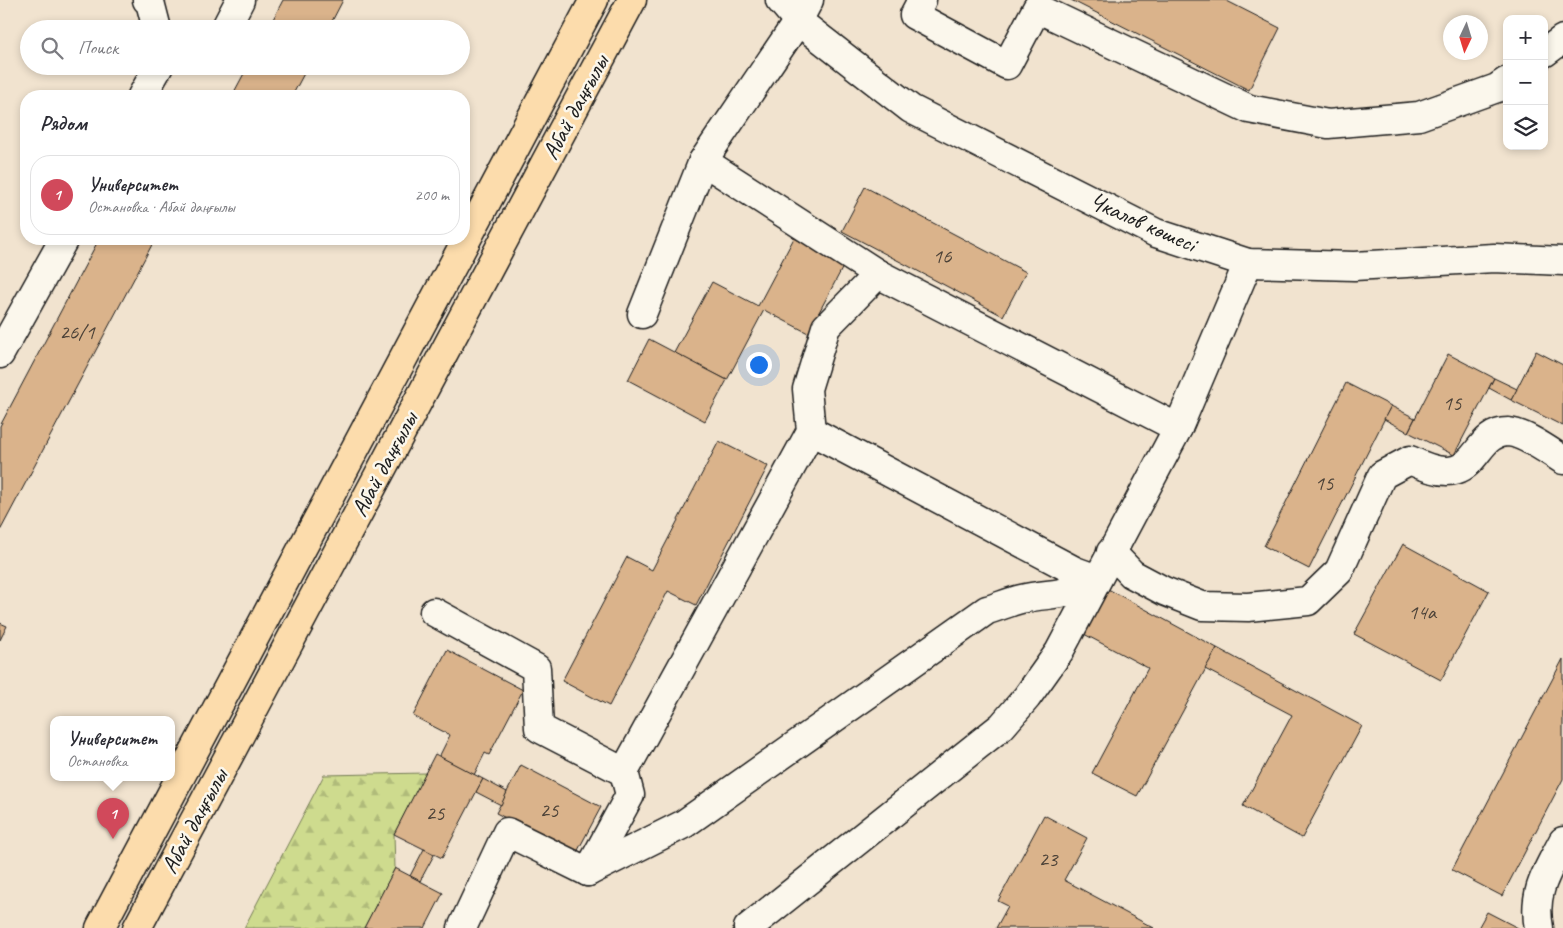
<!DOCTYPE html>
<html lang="ru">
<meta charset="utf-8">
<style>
:root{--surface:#fff;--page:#f2f2f3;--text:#2b2b33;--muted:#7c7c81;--line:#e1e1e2;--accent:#d1495b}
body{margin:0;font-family:Caveat,sans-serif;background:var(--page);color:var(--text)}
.controls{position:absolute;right:15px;top:15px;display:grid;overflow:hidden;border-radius:10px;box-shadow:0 2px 8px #0003}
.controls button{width:45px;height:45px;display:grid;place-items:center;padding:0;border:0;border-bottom:1px solid var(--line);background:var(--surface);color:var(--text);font:25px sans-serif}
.compass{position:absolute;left:1443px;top:15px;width:45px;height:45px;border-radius:50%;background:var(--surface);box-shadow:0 2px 8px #0003;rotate:184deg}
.you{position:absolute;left:758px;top:364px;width:18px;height:18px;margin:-12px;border:4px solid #fff;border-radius:50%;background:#1a73e8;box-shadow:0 0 0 8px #1a73e833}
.badge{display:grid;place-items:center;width:32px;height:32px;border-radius:50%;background:var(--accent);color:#fff;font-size:16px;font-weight:700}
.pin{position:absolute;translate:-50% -41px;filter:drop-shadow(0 1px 2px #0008)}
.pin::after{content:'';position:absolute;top:26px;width:18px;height:15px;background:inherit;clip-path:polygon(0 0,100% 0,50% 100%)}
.popup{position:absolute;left:50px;top:716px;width:125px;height:65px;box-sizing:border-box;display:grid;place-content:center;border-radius:10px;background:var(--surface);filter:drop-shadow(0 1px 4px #0005);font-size:16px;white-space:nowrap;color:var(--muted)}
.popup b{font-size:19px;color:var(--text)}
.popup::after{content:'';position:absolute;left:50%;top:100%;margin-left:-10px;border:10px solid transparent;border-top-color:var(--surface)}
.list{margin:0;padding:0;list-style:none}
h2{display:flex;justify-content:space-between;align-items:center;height:65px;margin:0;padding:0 20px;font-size:21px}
h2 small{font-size:16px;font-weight:400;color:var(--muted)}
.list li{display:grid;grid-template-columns:32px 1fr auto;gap:15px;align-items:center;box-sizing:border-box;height:80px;margin:0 10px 10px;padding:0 10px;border:1px solid var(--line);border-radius:20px}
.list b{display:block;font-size:19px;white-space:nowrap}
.list p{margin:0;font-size:16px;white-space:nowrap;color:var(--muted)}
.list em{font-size:16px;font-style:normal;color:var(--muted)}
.icon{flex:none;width:28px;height:28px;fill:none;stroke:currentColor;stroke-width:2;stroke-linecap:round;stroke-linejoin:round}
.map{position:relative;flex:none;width:1563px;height:928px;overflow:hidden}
.search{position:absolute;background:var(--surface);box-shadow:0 2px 8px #0003;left:20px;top:20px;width:450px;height:55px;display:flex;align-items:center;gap:12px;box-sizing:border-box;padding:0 18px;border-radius:28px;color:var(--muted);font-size:19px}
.panel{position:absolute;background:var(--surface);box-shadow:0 2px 8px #0003;left:20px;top:90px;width:450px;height:155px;border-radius:20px}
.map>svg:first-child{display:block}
</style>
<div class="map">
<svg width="1563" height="928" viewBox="0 0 1563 928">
<defs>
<pattern id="forest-firs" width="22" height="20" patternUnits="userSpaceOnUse" patternTransform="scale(1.25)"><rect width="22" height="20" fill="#cedb8e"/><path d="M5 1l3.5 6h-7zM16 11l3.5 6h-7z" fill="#b0bb7a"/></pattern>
</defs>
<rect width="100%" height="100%" fill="#f1e3cf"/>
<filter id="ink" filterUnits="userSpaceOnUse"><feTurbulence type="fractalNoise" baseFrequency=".02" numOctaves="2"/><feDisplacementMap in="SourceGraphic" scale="10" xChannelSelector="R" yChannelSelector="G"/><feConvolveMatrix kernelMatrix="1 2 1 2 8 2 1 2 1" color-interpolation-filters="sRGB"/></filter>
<g filter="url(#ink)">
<!-- forest -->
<path fill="url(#forest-firs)" stroke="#757c55" d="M426 773 394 834 395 868 364 928H244L324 775Z"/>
<!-- building -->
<g fill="#dab38b" stroke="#1c1c1c">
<path d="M283 0H343L328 29H268Z"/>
<path d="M1071 0H1225L1280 28 1249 90Z"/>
<path d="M248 66H308L292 96H232Z"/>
<path d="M865 187 1026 272 1003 316 842 231Z"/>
<path d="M794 238 844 265 808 333 764 310 727 380 674 353 712 282 758 306Z"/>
<path d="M99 239H155L0 531V426Z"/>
<path d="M649 339 727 380 705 421 628 380Z"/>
<path d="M1536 351 1563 365V426L1511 400Z"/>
<path d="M1448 354 1494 378 1454 455 1408 432Z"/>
<path d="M1494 378 1517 389 1511 400 1489 388Z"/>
<path d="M1346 383 1391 406 1309 569 1264 546Z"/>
<path d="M1391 406 1415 418 1408 432 1384 419Z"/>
<path d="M719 441 768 466 696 605 668 591 609 706 562 681 627 557 652 570Z"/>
<path d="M1403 544 1489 591 1441 680 1354 634Z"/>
<path d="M1108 589 1217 648 1137 796 1092 773 1148 668 1084 634Z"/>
<path d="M0 623 7 626 0 640Z"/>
<path d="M1217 648 1362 726 1302 838 1243 806 1292 715 1205 669Z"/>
<path d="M447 650 523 690 489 755 485 753 474 775 439 757 450 735 413 716Z"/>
<path d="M1563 659V779L1502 896 1452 870Z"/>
<path d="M435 754 483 779 442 858 394 834Z"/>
<path d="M521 765 601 807 576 854 496 813Z"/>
<path d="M483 779 507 792 501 805 476 792Z"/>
<path d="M1044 815 1087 838 1064 880 1154 928H996L1008 906 998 901Z"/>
<path d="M424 849 434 855 420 881 410 876Z"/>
<path d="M395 868 443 893 425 928H364Z"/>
<path d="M1487 912 1518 928H1478Z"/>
</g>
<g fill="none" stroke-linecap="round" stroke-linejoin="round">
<!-- minor casing -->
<g stroke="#1c1c1c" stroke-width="31">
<g id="minor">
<path d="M147 0 150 2 157 29"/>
<path d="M780 0 798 21 911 109 1156 233 1248 263 1354 266 1494 258 1563 261"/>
<path d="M922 0 914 15 1007 65 1037 8 1249 109 1328 124 1419 116 1497 88 1507 81"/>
<path d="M225 29 240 0"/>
<path d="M1544 53 1563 39"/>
<path d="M142 96 159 66"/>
<path d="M703 161 878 274 1178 428"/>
<path d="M642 314 703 161 798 21 809 0"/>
<path d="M0 354 64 239"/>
<path d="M1111 552 1132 574 1164 591 1202 606 1248 607 1308 601 1339 571 1382 475 1410 460C1482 496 1468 432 1508 432 1524 433 1549 451 1563 460"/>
<path d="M434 612 536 668 539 728 624 772"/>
<path d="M588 872 684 824 987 610C998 607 1009 602 1021 599 1051 592 1068 598 1097 579L1075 571 811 431"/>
<path d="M462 928 507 832 588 872 630 795 624 772 811 431 807 389 826 327 878 274"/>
<path d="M748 928 1002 726 1027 697 1059 652 1178 428 1248 263"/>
<path d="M1539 928C1532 892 1547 872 1563 841"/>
</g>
</g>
<!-- major casing -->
<g stroke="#1c1c1c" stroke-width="31">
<g id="major">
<path d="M100 928 594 0"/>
<path d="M137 928 632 0"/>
</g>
</g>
<!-- minor -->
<use href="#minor" stroke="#fbf7ec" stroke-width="28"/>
<!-- major -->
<use href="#major" stroke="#fcdcac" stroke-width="28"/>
</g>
</g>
<g text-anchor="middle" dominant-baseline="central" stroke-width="5" stroke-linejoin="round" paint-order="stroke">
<!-- number labels -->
<g font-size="21" fill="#4c4238">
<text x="942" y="256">16</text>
<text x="77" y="332">26/1</text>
<text x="1452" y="403">15</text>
<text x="1324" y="483">15</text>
<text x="1422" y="612">14а</text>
<text x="549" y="810">25</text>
<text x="435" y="813">25</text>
<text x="1048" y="859">23</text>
</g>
<!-- street labels -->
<g font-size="24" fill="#1c1c1c" stroke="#fbf7ec">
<text transform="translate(575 107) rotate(-62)">Абай даңғылы</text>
<text transform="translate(1143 222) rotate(24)">Чкалов көшесі</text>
<text transform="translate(384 464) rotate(-62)">Абай даңғылы</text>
<text transform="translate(194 821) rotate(-62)">Абай даңғылы</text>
</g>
</g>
</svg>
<div class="controls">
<button>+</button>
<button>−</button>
<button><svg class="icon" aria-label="layers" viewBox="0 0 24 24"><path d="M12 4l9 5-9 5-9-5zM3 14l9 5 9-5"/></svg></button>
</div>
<svg class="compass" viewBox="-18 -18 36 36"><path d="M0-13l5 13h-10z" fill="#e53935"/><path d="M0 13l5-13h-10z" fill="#7c7c81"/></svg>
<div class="you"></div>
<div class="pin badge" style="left:113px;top:839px">1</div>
<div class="popup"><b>Университет</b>Остановка</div>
<div class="search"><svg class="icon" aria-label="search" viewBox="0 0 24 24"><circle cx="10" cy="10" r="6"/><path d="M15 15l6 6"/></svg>Поиск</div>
<section class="panel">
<h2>Рядом<small></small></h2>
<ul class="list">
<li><span class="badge">1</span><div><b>Университет</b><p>Остановка · Абай даңғылы</p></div><em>200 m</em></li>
</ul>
</section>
</div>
